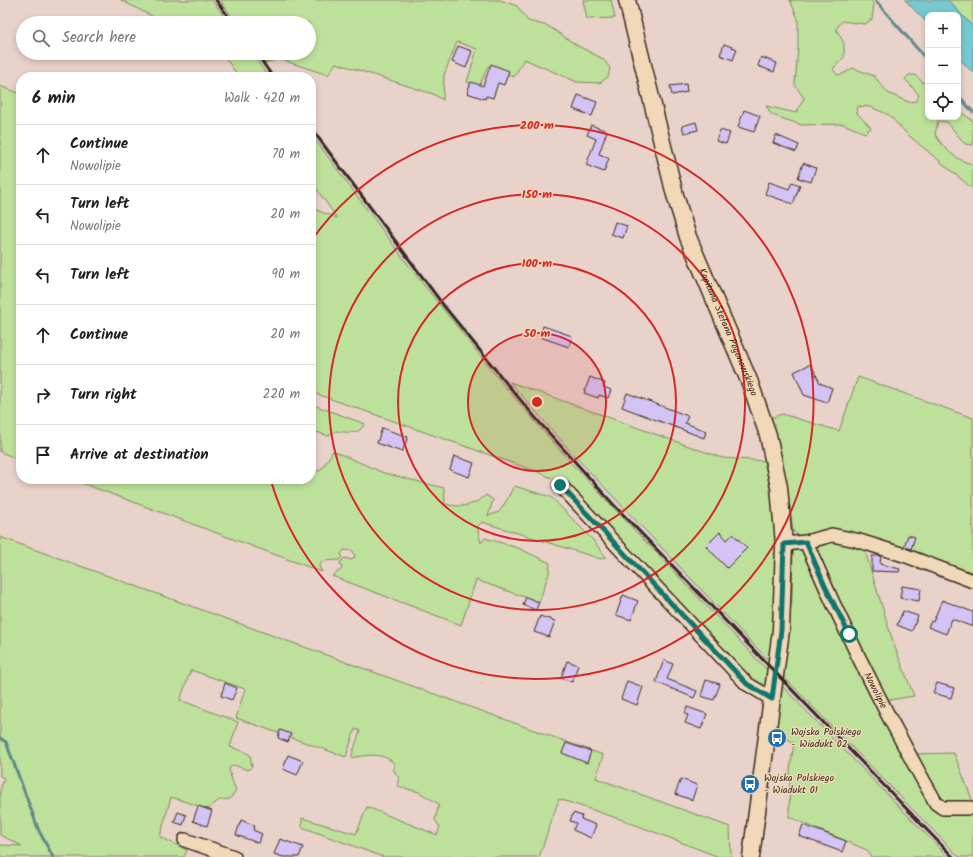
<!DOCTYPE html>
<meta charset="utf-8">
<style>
:root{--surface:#fff;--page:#f6f6f6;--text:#202124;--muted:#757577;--line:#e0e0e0}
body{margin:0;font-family:Kalam,sans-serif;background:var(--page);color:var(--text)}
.controls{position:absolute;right:12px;top:12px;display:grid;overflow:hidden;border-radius:8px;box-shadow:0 2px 6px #0003}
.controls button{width:36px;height:36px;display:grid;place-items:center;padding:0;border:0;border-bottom:1px solid var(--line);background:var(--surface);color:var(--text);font:20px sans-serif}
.stop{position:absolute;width:12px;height:12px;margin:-9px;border:3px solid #0f766e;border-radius:50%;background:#fff}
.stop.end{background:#0f766e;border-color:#fff;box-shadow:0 1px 4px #0008}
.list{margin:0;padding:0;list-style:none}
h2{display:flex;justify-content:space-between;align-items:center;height:52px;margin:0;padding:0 16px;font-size:17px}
h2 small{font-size:13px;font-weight:400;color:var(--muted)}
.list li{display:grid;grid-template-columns:26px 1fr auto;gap:12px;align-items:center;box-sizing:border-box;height:60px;padding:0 16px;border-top:1px solid var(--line)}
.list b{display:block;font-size:15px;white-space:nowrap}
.list p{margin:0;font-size:13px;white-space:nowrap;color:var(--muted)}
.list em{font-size:13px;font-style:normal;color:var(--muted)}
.icon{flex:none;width:22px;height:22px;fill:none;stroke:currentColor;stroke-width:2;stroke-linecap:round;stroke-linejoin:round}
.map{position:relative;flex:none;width:973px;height:857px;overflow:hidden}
.search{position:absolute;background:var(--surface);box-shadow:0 2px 6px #0003;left:16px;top:16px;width:300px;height:44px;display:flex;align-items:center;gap:10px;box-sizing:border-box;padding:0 14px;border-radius:22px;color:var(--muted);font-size:15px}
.panel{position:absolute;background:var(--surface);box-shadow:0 2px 6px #0003;left:16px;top:72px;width:300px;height:412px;border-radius:16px}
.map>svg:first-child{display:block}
</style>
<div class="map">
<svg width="973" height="857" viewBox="0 0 973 857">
<rect width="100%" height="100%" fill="#e8d2ca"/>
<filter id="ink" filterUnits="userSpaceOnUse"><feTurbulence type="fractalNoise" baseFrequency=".025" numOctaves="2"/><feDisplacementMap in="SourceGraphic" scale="8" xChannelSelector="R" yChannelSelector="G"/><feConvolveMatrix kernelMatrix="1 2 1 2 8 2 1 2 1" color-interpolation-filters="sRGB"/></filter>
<g filter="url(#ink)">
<!-- built -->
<g fill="#e2ced7">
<path d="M212 0H220L236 23H229Z"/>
<path d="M251 53H258L276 77H269Z"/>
<path d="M311 124 390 230 510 382 572 453 768 660 763 664 765 666 764 667 572 464 501 382 412 270 311 134Z"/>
<path d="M786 679 959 857H948L783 687 788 682Z"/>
</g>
<!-- green -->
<g fill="#bde19a" stroke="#7c865c">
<path d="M121 0H212L229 23H165Z"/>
<path d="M220 0H500L517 6 528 21 548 26 578 46 603 59 610 68 608 77 600 83 577 82 524 59 514 77 488 66 479 87 467 82 477 49 457 42 444 75 443 100 433 94 336 63 328 75 279 59 265 63 258 53H309V23H236Z"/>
<path d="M583 0H611L615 18 587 19Z"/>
<path d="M790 0H870L874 4 872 19 865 24 842 21 836 29 844 43V57L833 69 837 75 843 74 853 68 874 76 888 93 908 102 916 101 919 95 905 79 909 75H915L928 87V117H958V110L973 121V145L965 144 947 122 938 121 935 134C943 148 956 161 973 164V189L907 134 889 115 871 107 858 106 857 113 871 128 865 133 843 124 802 125 772 115 766 106 796 113 804 98 795 85 798 48V19Z"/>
<path d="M948 0H973V27Z"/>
<path d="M222 53H251L269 77H239Z"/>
<path d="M0 86 21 94V460L0 452Z"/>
<path d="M311 134 412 270 501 382 572 464 767 670 766 685 764 687 756 686 563 483 538 472 311 392V208L337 218 311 181Z"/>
<path d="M858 377 973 418V577L860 535 894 645 914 696 877 702 911 754 954 753 973 802V857H959L783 676 792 597 793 549 808 538 802 535 799 536 793 531C788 492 782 455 771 418L782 414 839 431Z"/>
<path d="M510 382 722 458 764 461C770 486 774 511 776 536 778 578 774 620 769 661L572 453Z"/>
<path d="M311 404 365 424C357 436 349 432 336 431L328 436 311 430Z"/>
<path d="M333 451 384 473 444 488 445 504C461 508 474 506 486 495L493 500 488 516 499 512 505 503 514 486 551 497 593 540 606 557 601 559 482 522 477 527 481 543 485 538 518 548 550 563 549 573 539 602 476 580 461 625 332 576 342 569 340 562 345 558 352 560 355 557 353 551 344 550 341 554 342 557 339 560 323 561 319 566 322 572 71 479H311V469L319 471 321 470Z"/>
<path d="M0 537 603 755 596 778 730 827 731 857H719L623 820 559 799 539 857H383L302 827V818L356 834 367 807 437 835 440 827 435 820 439 804 419 792 397 786 399 778 394 771V763C382 752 366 755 351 758L360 731 355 729 346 757 236 718 245 689 191 670 180 700 238 722 230 747 243 751 250 755 252 766 248 770 234 765 229 768 231 778 236 790 230 799 219 800 208 809 171 797 160 837 187 850 184 857H0V845L22 846 0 835V791L4 778 0 776Z"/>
<path d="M782 685 783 687 948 857H871L867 850 789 817 790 770 794 743 776 731Z"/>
</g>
<!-- water -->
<path fill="#77c9cf" stroke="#5f8988" d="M905 0H948L973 27V73L958 57V15H928V24Z"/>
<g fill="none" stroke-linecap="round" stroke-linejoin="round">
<!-- stream -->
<g stroke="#5f8988" stroke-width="3">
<path d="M875 0 928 61"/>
<path d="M958 95 973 112"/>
<path d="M0 738 6 742 39 831 53 857"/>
</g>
</g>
<!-- building -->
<g fill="#d4c4f5" stroke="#3b2a1e">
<path d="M724 44 737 49 733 60 720 55Z"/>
<path d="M458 46 472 51 466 68 452 62Z"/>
<path d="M761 57 777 63 774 72 758 66Z"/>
<path d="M491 64 509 71 504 85 498 83 493 98 486 96 485 99 467 93 471 82 483 86Z"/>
<path d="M686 84 687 92 672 95 670 86Z"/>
<path d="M578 95 597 102 592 116 573 109Z"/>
<path d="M744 110 760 116 754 132 738 127Z"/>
<path d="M696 122 698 130 684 133 682 126Z"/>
<path d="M591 125 607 131 599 154 609 158 604 172 586 165 596 139 587 135Z"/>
<path d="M720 130 730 133 726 144 716 141Z"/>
<path d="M776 135 799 145 796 152 773 143Z"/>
<path d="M803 163 816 168 811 182 798 178Z"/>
<path d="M769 182 789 189 792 182 800 185 793 204 765 194Z"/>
<path d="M615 222 627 226 623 238 611 234Z"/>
<path d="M543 326 572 336 569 347 540 337Z"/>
<path d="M811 364 820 383 832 388 827 403 804 395 794 372Z"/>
<path d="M590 377 605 383 604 387 611 390 608 398 599 395 598 398 584 393Z"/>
<path d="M627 393 688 416 685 423 706 431 704 438 622 407Z"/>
<path d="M382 428 408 437 402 452 377 443Z"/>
<path d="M454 456 474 463 469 477 450 470Z"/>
<path d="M720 532 727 540 733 534 747 548 727 568 706 546Z"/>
<path d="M908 535 915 537 911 549 904 547Z"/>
<path d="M872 556H881L880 564 900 569 899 572 872 571Z"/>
<path d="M902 586 921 589 919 601 900 598Z"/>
<path d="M623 595 638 601 631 620 616 615Z"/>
<path d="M526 597 539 602 536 610 523 605Z"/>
<path d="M942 600 973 612V627L952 619 946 634 928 627 931 621 933 622Z"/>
<path d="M903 611 918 616 912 631 897 625Z"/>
<path d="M540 616 555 621 549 637 534 632Z"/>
<path d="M664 660 673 664 667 679 697 691 694 698 656 682Z"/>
<path d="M567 661 578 665 572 682 561 678Z"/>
<path d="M706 680 720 684 714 700 701 696Z"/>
<path d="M627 681 643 687 637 705 621 699Z"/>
<path d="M225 683 237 688 232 700 221 696Z"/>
<path d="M937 683 954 688 951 698 933 693Z"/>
<path d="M687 707 707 714 701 729 685 723 688 715 685 714Z"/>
<path d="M280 730 291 734 288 742 278 738Z"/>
<path d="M566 743 591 751 587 763 562 753Z"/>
<path d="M288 755 303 761 297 775 283 769Z"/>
<path d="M681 779 697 785 692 800 675 794Z"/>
<path d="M198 806 212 811 207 826 193 821Z"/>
<path d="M178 812 186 815 183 825 174 822Z"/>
<path d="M573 813 582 816 581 819 596 825 591 838 573 830 576 823 570 821Z"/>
<path d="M241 820 255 826 253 830 262 834 258 843 236 835Z"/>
<path d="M803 825 846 841 842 852 799 836Z"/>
<path d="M280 839 303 847 299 857H283L274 854Z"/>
</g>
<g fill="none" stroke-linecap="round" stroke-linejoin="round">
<!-- minor casing -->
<g stroke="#3b2a1e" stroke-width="16">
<g id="minor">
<path d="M560 485 747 684 772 699"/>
<path id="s1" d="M806 542C844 631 888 719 936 803L943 808H970"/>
<path d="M784 544 806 542 832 535 856 540 904 555 973 581"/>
<path d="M185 840 234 857"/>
</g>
</g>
<!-- major casing -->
<g stroke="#3b2a1e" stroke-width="19">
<g id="major">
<path id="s2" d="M627 0 675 195 688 237 750 383 768 435 779 487 784 544 781 630 751 857"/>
</g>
</g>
<!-- minor -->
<use href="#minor" stroke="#f0d8b8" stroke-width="13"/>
<!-- major -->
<use href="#major" stroke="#f0d8b8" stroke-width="16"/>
<!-- rail -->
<g stroke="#3b2a1e" stroke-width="3">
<path d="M216 0 233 23"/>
<path d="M256 53 273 77"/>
<path d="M311 128 444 306 507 384 540 423 613 504 953 857"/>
</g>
</g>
</g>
<g fill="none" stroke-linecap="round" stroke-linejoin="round" filter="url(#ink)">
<!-- route -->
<path stroke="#0f766e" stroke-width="5" d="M560 485 747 684 772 699 781 630 784 544 806 542 825 586 849 634"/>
</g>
<!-- distance rings -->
<circle cx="537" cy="402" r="69" fill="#d62828" fill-opacity=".12"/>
<g fill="none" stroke="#d62828" stroke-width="2">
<circle cx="537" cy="402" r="69"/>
<circle cx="537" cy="402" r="139"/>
<circle cx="537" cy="402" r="208"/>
<path d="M311 241A277 277 0 1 1 271 481"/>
</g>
<!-- icons -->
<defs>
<g id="bus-disc" transform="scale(1)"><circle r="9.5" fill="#1f6fb2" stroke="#f0d8b8"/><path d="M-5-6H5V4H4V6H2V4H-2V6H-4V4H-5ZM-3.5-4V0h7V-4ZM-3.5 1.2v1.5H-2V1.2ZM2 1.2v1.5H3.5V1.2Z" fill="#fff"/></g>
</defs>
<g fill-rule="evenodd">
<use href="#bus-disc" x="777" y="738"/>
<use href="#bus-disc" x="750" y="784"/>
</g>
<g text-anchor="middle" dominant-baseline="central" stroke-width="3" stroke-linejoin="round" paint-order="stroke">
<!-- street labels -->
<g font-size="10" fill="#3b2a1e" stroke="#f0d8b8">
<text stroke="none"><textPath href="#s2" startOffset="348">Kapitana Stefana Pogonowskiego</textPath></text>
<text stroke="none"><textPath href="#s1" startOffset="164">Nowolipie</textPath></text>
</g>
<!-- poi labels -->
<g font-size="10" fill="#3b2a1e" stroke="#f0d8b8" text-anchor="start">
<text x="791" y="732">Wojska Polskiego<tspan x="791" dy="12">- Wiadukt 02</tspan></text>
<text x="764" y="778">Wojska Polskiego<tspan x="764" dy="12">- Wiadukt 01</tspan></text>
</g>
</g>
<circle cx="537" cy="402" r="6" fill="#d62828" stroke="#f0d8b8" stroke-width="2"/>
<g font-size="12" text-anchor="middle" font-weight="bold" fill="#d62828" stroke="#f0d8b8" stroke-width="3" stroke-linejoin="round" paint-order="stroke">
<text x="537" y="129">200 m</text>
<text x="537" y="198">150 m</text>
<text x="537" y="267">100 m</text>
<text x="537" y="337">50 m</text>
</g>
</svg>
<div class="controls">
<button>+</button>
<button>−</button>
<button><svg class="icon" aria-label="locate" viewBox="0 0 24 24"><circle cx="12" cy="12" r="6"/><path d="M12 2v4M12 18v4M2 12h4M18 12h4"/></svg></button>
</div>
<div class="stop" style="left:849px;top:634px"></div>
<div class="stop end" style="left:560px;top:485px"></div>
<div class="search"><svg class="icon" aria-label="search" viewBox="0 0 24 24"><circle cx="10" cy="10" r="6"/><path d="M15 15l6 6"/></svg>Search here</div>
<section class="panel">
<h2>6 min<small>Walk · 420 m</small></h2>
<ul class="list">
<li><svg class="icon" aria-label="ahead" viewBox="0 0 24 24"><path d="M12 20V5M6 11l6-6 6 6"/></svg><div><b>Continue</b><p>Nowolipie</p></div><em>70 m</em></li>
<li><svg class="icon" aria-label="left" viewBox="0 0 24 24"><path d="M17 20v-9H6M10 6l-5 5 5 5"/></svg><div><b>Turn left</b><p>Nowolipie</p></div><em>20 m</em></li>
<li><svg class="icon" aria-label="left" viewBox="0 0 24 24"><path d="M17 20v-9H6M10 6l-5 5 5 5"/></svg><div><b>Turn left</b></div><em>90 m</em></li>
<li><svg class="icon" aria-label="ahead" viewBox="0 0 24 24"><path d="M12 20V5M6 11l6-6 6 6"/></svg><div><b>Continue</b></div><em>20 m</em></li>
<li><svg class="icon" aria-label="right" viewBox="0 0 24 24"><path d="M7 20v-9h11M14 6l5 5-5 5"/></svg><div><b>Turn right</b></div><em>220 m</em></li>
<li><svg class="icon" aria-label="arrive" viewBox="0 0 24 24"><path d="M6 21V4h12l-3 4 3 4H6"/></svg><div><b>Arrive at destination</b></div></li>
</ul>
</section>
</div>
